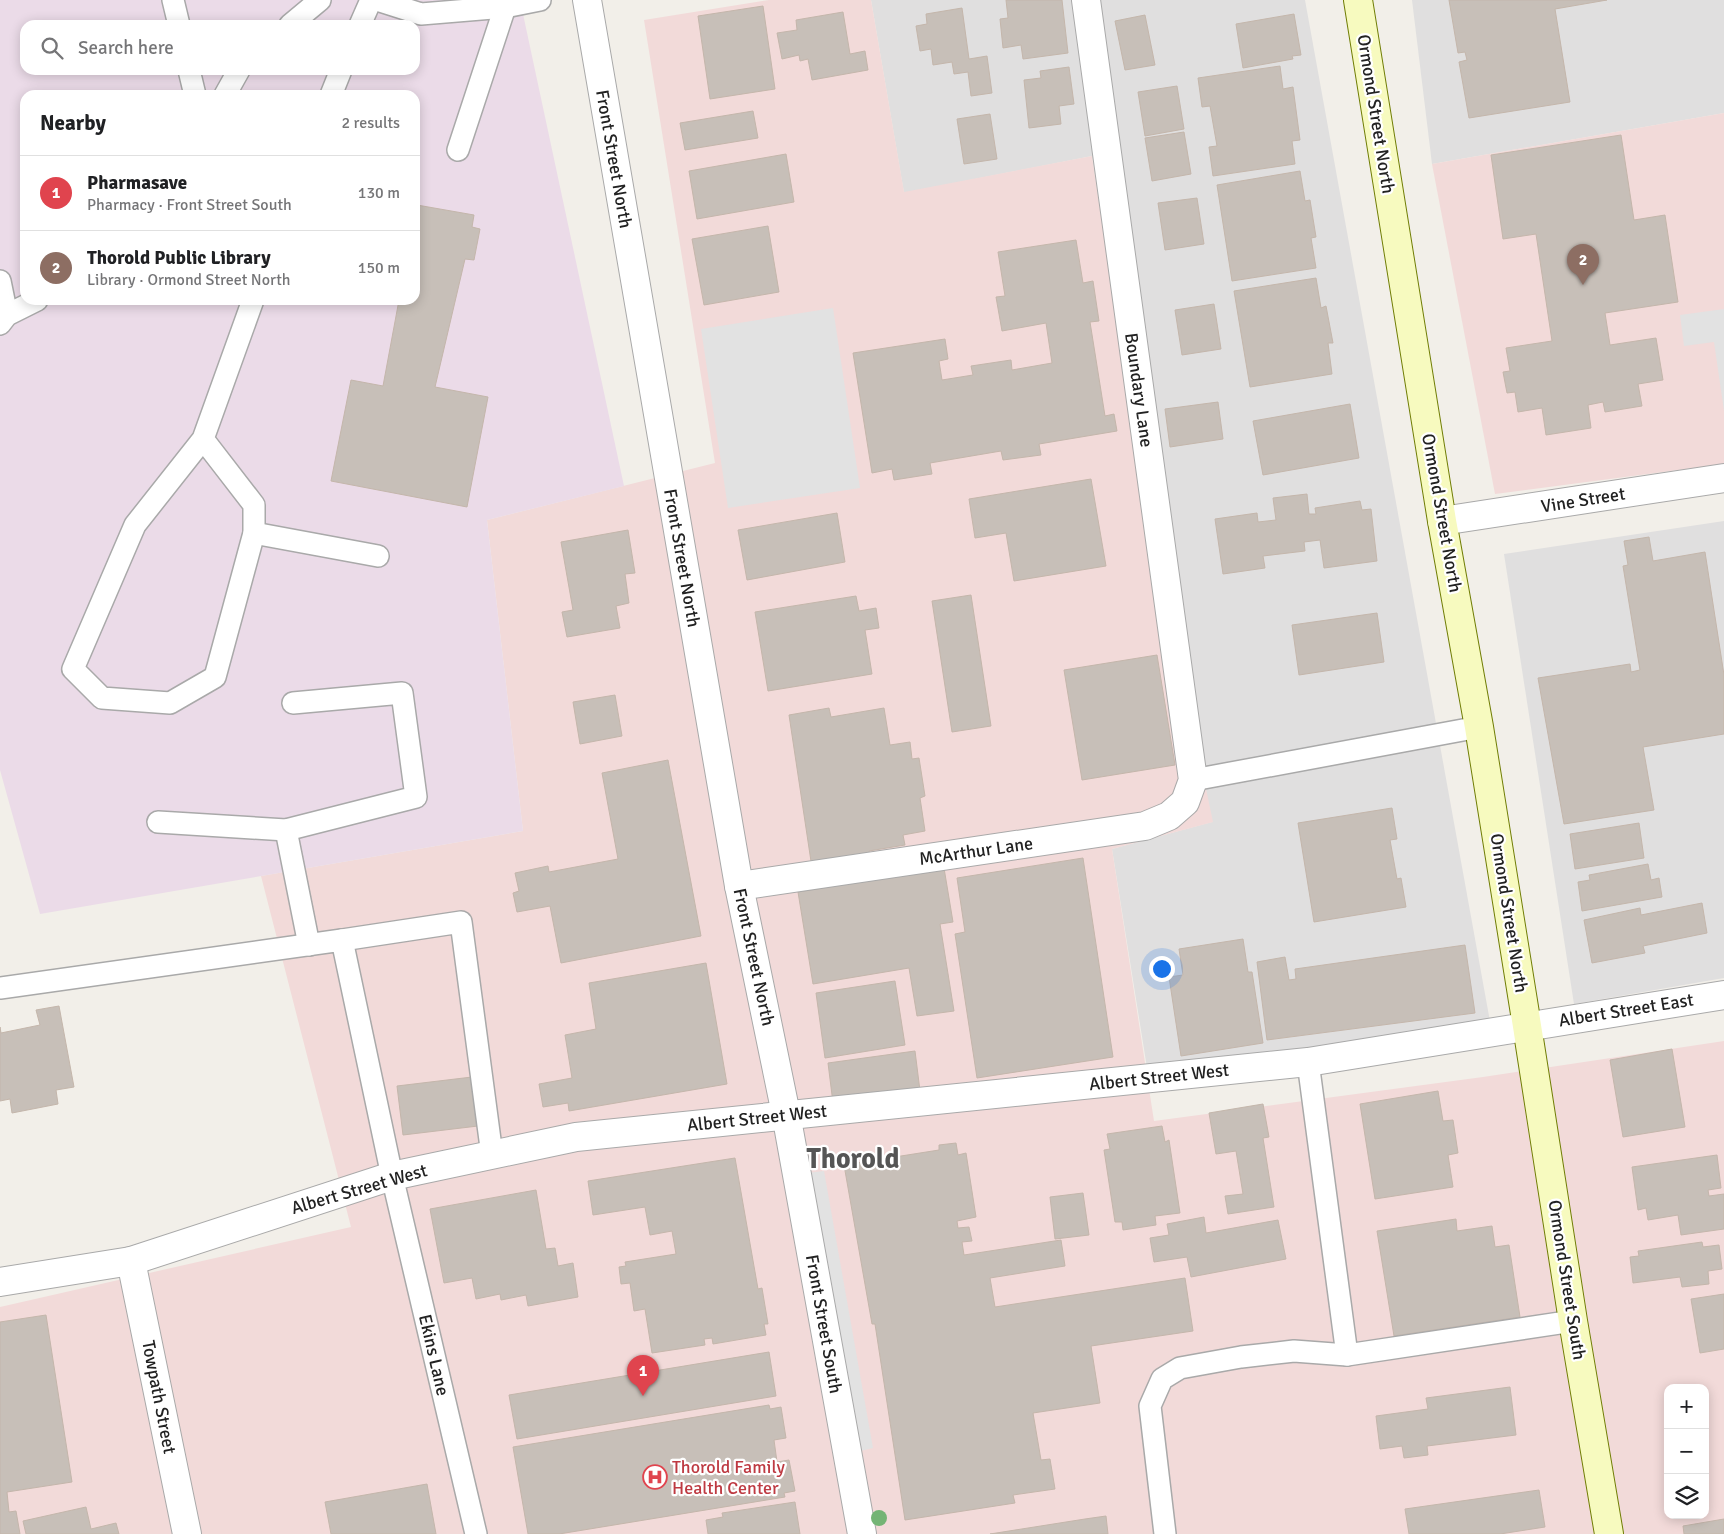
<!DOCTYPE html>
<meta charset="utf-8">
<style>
:root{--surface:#fff;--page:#f2f2f2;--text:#202124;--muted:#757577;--line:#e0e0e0;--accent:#d40000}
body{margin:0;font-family:Signika,sans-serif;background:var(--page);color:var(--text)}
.controls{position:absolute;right:15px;bottom:15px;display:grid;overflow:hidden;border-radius:10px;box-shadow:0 2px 12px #0003}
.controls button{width:45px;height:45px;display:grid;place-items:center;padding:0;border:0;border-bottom:1px solid var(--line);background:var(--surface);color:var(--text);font:25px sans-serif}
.you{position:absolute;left:1161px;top:968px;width:18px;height:18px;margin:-12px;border:4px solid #fff;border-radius:50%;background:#1a73e8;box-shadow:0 0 0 8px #1a73e833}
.badge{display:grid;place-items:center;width:32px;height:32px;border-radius:50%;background:var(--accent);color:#fff;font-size:16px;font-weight:700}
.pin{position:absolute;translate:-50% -41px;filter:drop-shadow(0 1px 2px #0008)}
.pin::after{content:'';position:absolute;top:26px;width:18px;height:15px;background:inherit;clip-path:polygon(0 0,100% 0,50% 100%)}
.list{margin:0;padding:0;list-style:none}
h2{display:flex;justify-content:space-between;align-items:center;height:65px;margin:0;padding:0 20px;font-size:21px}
h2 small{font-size:16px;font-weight:400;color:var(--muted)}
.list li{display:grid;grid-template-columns:32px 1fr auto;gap:15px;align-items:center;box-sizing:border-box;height:75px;padding:0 20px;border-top:1px solid var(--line)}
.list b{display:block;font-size:19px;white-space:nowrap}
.list p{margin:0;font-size:16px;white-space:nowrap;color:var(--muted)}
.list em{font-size:16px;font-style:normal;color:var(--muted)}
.icon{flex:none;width:28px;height:28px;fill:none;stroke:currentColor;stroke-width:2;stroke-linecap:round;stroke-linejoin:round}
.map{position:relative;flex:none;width:1724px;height:1534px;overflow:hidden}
.search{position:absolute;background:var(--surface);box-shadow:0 2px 12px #0003;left:20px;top:20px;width:400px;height:55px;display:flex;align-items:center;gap:12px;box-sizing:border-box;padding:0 18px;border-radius:15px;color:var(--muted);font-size:19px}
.panel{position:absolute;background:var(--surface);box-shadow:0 2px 12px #0003;left:20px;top:90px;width:400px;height:215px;border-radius:15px}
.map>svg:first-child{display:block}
</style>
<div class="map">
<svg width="1724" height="1534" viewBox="0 0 1724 1534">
<rect width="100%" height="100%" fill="#f2efe9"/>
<!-- residential -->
<g fill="#e0dfdf">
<path d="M871 0H1305L1491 1027 1148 1074 1112 849 1212 822 1139 470 1092 156 904 193Z"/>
<path d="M1412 0H1724V113L1432 164Z"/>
<path d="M1724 521V978L1574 1004 1504 554Z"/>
</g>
<!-- commercial -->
<g fill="#f2dad9" fill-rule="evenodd">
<path d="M769 0H871L904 192 1092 156 1139 470 1213 822 1112 849 1154 1121 1483 1077 1724 1041V1534H0V1307L351 1227 261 876 523 831 487 520 715 463 644 20ZM1668 1388H1705V1515H1668Z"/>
<path d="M1724 113V464L1495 494 1432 164Z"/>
</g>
<!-- industrial -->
<path fill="#ebdbe8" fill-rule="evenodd" d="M0 0H520L624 486 487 520 523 831 40 914 0 770ZM25 25H415V70H25ZM25 95H415V300H25Z"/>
<!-- parking -->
<g fill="#e2e2e2">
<path d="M833 308 860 488 728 508 701 329Z"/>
<path d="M1724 309V411L1714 342 1684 346 1680 315Z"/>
<path d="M824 1171 873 1448 856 1452 807 1173Z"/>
</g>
<!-- building -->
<g fill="#c7bfb8" stroke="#c4b6ab">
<path d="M1006 0H1062L1068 53 1023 59 1021 45 1003 48 1000 19 1008 18Z"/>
<path d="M1449 0H1607L1555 9 1570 102 1469 118 1459 62 1467 60 1465 52 1458 53Z"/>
<path d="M763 6 775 89 710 99 698 16Z"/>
<path d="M962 8 969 59 987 56 992 93 971 96 968 72 954 74 952 62 933 65 931 49 920 51 916 26 927 24 926 14Z"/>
<path d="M843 12 850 54 865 51 868 70 812 80 808 59 800 61 799 55 782 59 777 33 797 30 796 20Z"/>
<path d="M1294 14 1301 55 1292 56 1293 59 1243 68 1236 24Z"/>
<path d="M1145 15 1155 65 1125 70 1115 21Z"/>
<path d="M1280 66 1283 89 1293 87 1300 140 1292 141 1295 164 1213 176 1209 147 1217 146 1210 106 1202 107 1198 78Z"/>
<path d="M1069 67 1074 104 1059 106 1061 124 1029 128 1024 80 1041 78 1040 71Z"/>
<path d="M1177 86 1184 129 1145 136 1138 92Z"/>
<path d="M753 111 758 138 685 150 680 123Z"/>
<path d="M990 114 997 159 964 164 957 119Z"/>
<path d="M1184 132 1191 174 1152 181 1145 138Z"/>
<path d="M1621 135 1634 220 1665 215 1678 302 1605 313 1610 345 1656 338 1663 380 1638 384 1642 406 1605 412 1603 402 1588 405 1591 428 1546 435 1542 408 1518 412 1515 392 1507 393 1503 372 1510 371 1506 348 1552 341 1536 234 1503 239 1491 155Z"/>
<path d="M786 154 794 202 697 219 689 171Z"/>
<path d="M1300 171 1305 201 1310 200 1316 237 1311 238 1316 268 1232 281 1217 185Z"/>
<path d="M1197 198 1204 244 1165 250 1158 203Z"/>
<path d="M417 205 474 215 472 227 480 229 474 260 465 259 435 387 488 397 467 507 331 481 351 380 383 386 399 300H415V214Z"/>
<path d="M768 226 779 292 704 305 692 239Z"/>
<path d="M1076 240 1083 283 1093 281 1099 321 1090 322 1105 416 1114 414 1117 431 1039 444 1041 455 1003 460 1001 451 930 463 932 474 894 480 892 469 872 473 853 353 945 339 948 359 939 361 942 380 973 375 971 366 1011 360 1012 370 1052 363 1046 323 1002 331 996 297 1005 296 998 252Z"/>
<path d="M1316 278 1321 308 1326 306 1333 343H1328L1332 374 1250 387 1234 291Z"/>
<path d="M1214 304 1221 349 1182 355 1175 310Z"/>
<path d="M1218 402 1223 439 1170 447 1165 409Z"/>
<path d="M1350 404 1359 458 1263 475 1253 421Z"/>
<path d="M1091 479 1106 566 1014 581 1006 533 975 538 969 499Z"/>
<path d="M1307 494 1309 514H1316L1315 508 1360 501 1362 510 1371 509 1377 561 1324 568 1320 540 1304 542 1305 551 1263 556 1265 568 1223 574 1215 519 1257 513 1258 522 1276 520 1273 498Z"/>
<path d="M837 513 845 562 747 580 738 530Z"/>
<path d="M628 530 635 573 625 574 629 603 616 606 620 628 567 637 562 612 573 610 561 542Z"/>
<path d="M1649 537 1653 561 1705 552 1724 675V734L1643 747 1654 810 1564 824 1538 678 1630 664 1631 672 1640 670 1623 566 1628 565 1624 541Z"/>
<path d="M971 595 991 726 952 732 932 601Z"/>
<path d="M856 596 859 611 876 608 879 628 865 630 872 674 768 691 755 612Z"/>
<path d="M1377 613 1384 662 1299 675 1292 625Z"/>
<path d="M1157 655 1175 765 1082 780 1064 670Z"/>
<path d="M615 695 622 736 580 744 573 702Z"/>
<path d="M829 708 831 717 884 708 890 745 910 742 912 759 919 758 925 796 920 798 925 831 903 835 905 845 869 851 871 859 812 868 789 715Z"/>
<path d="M668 760 701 936 561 963 550 906 517 912 513 893 519 891 515 873 548 866 549 872 618 859 602 773Z"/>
<path d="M1392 808 1397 839 1390 840 1397 879 1401 878 1406 907 1314 922 1298 823Z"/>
<path d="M1639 823 1644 858 1575 869 1570 834Z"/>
<path d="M1083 858 1113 1057 977 1078 955 934 965 932 957 878Z"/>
<path d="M1648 864 1651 880 1659 878 1662 897 1582 911 1578 882 1590 880 1589 875Z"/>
<path d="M944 868 953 922 940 924 954 1011 917 1016 909 968 813 984 798 892Z"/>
<path d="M1702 903 1707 933 1643 946 1645 953 1592 963 1584 920 1640 908 1641 915Z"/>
<path d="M1243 939 1248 972H1252L1263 1043 1181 1056 1169 977 1183 975 1179 949Z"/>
<path d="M1465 945 1475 1013 1267 1040 1257 962 1285 957 1289 980 1296 979 1295 969Z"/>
<path d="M706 963 727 1084 569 1111 568 1103 543 1107 539 1084 572 1078 565 1035 596 1029 589 983Z"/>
<path d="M895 981 905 1045 825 1058 816 993Z"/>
<path d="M59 1006 74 1087 56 1090 58 1104 12 1113 10 1099 0 1101V1027L1 1033 40 1025 36 1010Z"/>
<path d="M1672 1049 1685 1127 1623 1137 1610 1060Z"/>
<path d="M915 1051 920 1091 833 1103 828 1063Z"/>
<path d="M472 1077 478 1126 403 1135 397 1086Z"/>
<path d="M1438 1091 1443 1121 1453 1120 1458 1153 1448 1155 1453 1187 1375 1199 1360 1104Z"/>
<path d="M1263 1104 1269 1137 1263 1138 1274 1207 1228 1214 1225 1196 1243 1194 1236 1151 1216 1154 1209 1113Z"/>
<path d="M1162 1126 1165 1142 1169 1140 1180 1213 1155 1216 1156 1225 1123 1230 1122 1222H1115L1104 1150 1110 1149 1107 1134Z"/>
<path d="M956 1143 958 1155 966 1153 976 1217 957 1221 958 1228 969 1227 972 1241 962 1242 964 1255 1061 1240 1065 1266 990 1278 995 1307 1185 1278 1193 1331 1091 1346 1100 1403 1033 1413 1041 1460 1050 1459 1055 1489 1013 1495 1015 1503 905 1520 875 1324H872L844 1165 939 1150V1145Z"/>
<path d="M1717 1155 1721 1188 1708 1190 1709 1196 1724 1194V1229L1681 1235 1678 1215 1648 1220 1646 1208 1638 1210 1632 1167Z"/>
<path d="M735 1158 758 1289 762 1288 768 1324H764L766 1335 713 1344 712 1338 704 1339 705 1345 652 1353 645 1309 634 1311 630 1283 621 1284 619 1267 626 1266 625 1262 676 1254 672 1231 650 1235 645 1207 593 1215 588 1181Z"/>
<path d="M536 1190 546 1249 555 1248 558 1266 573 1263 578 1297 528 1306 526 1295 501 1300 500 1294 476 1299 472 1278 444 1283 430 1209Z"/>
<path d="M1083 1193 1089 1235 1055 1239 1050 1197Z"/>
<path d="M1204 1217 1206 1233 1278 1220 1286 1259 1191 1277 1187 1257 1154 1262 1150 1238 1169 1235 1167 1224Z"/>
<path d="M1456 1219 1457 1231 1492 1226 1495 1247 1509 1245 1520 1317 1394 1336 1377 1231Z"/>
<path d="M1702 1242 1703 1247 1719 1245 1722 1269 1708 1271 1709 1284 1682 1287 1680 1277 1633 1283 1630 1257 1639 1256 1638 1251Z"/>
<path d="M1724 1294V1349L1700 1353 1691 1299Z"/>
<path d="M46 1315 72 1482 7 1492 9 1512 16 1511 20 1534H0V1322Z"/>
<path d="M769 1352 776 1396 517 1439 509 1395Z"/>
<path d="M1510 1387 1516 1435 1427 1446 1428 1455 1404 1458 1402 1446 1380 1449 1376 1416 1428 1409 1426 1398Z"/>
<path d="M769 1405 770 1409 781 1407 786 1438 774 1440 777 1462 789 1460 795 1491 784 1493 785 1497 559 1534H528L513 1447Z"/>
<path d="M427 1484 436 1534H331L325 1502Z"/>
<path d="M1539 1490 1545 1527 1500 1534H1409L1405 1509Z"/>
<path d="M795 1502 800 1534H708L706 1520 723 1517 722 1513Z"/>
<path d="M86 1507 91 1529 116 1523 119 1534H26L23 1521Z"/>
<path d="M1106 1516 1108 1534H990L1085 1519Z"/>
<path d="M1724 1519V1534H1684L1683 1526Z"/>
</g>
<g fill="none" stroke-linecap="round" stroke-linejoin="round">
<!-- service casing -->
<g stroke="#a9a9a9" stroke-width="24">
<g id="service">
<path d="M173 0 179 25"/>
<path d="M377 0 421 14 505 7 540 0"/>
<path d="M290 25 320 0"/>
<path d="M360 25 371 0"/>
<path d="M189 70 195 95"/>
<path d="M225 95 239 70"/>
<path d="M331 95 341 70"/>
<path d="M458 150 505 7"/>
<path d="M0 281 7 315"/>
<path d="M0 324 7 315 37 300"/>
<path d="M203 439 254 505V533L215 677 170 703 102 698 73 669 135 525 203 439 253 300"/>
<path d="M254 533 378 556"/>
<path d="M1193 780 1479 727"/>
<path d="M158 822 286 830 416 797 402 693 293 703"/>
<path d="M286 830 309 945"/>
<path d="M342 940 461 922 492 1155"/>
<path d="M0 988 342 940 392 1176 476 1534"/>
<path d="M1308 1062 1347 1355"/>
<path d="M1165 1534 1150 1406 1162 1379 1180 1368 1241 1357 1294 1351 1347 1355 1573 1321"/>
</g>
</g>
<!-- minor casing -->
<g stroke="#a9a9a9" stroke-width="30">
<g id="minor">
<path d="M1442 521 1724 478"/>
<path d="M739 886 1145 826 1169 816 1185 802 1193 780 1086 0"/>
<path d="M131 1261 187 1534"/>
<path d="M0 1282 131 1261 392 1176 576 1137 1308 1062 1724 995"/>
</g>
</g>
<!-- tertiary casing -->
<g stroke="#a9a9a9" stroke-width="30">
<path id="tertiary" d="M587 0 739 886 786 1114 862 1534"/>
</g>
<!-- secondary casing -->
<g stroke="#707d05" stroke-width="30">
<path id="secondary" d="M1358 0 1442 521 1479 727 1527 1026 1573 1321 1609 1534"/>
</g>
<!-- service -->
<use href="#service" stroke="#fff" stroke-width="21"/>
<!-- minor -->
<use href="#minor" stroke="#fff" stroke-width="28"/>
<!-- tertiary -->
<use href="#tertiary" stroke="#fff" stroke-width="28"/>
<!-- secondary -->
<use href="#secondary" stroke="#f7fabf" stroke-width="28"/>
</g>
<!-- trees -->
<circle fill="#74b475" cx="879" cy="1518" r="8"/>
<!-- icons -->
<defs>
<g id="hospital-ring" transform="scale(1.25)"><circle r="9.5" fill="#fff" stroke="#e0444e" stroke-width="1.5"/><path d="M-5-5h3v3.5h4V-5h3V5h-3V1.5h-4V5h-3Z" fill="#e0444e"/></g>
</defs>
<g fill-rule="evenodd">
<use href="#hospital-ring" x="655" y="1477"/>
</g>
<g text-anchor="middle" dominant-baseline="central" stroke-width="4.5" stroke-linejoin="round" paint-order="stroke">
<!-- street labels -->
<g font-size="18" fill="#222" stroke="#fff">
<text transform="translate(1376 114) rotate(81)">Ormond Street North</text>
<text transform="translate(614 159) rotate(80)">Front Street North</text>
<text transform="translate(1139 390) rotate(82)">Boundary Lane</text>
<text transform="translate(1583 500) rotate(-9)">Vine Street</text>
<text transform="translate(1442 513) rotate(80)">Ormond Street North</text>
<text transform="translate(682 558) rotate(80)">Front Street North</text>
<text transform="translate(976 851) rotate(-8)">McArthur Lane</text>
<text transform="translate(1509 913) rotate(81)">Ormond Street North</text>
<text transform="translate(754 957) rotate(78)">Front Street North</text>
<text transform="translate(1626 1010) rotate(-9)">Albert Street East</text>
<text transform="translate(1159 1077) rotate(-6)">Albert Street West</text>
<text transform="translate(757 1118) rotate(-6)">Albert Street West</text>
<text transform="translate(359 1189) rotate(-16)">Albert Street West</text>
<text transform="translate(1567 1280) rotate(81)">Ormond Street South</text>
<text transform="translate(824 1324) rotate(80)">Front Street South</text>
<text transform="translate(434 1355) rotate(77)">Ekins Lane</text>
<text transform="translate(159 1397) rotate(79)">Towpath Street</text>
</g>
<!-- health labels -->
<g font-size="18" fill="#be3a42" stroke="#fff" text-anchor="start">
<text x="672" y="1467">Thorold Family<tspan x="672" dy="21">Health Center</tspan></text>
</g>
<!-- town labels -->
<g font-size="28" font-weight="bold" fill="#555" stroke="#fff">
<text x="853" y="1159">Thorold</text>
</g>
</g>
</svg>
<div class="controls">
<button>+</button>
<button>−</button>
<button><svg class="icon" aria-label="layers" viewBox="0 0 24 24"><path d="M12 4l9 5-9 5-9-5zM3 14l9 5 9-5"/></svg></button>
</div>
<div class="you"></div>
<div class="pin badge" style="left:643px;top:1396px;background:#e0444e">1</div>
<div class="pin badge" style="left:1583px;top:285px;background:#8d6e63">2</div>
<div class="search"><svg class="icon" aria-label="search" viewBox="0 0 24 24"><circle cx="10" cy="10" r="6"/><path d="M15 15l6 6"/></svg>Search here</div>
<section class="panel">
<h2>Nearby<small>2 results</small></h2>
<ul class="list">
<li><span class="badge" style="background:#e0444e">1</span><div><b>Pharmasave</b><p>Pharmacy · Front Street South</p></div><em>130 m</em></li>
<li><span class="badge" style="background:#8d6e63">2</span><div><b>Thorold Public Library</b><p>Library · Ormond Street North</p></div><em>150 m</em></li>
</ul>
</section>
</div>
